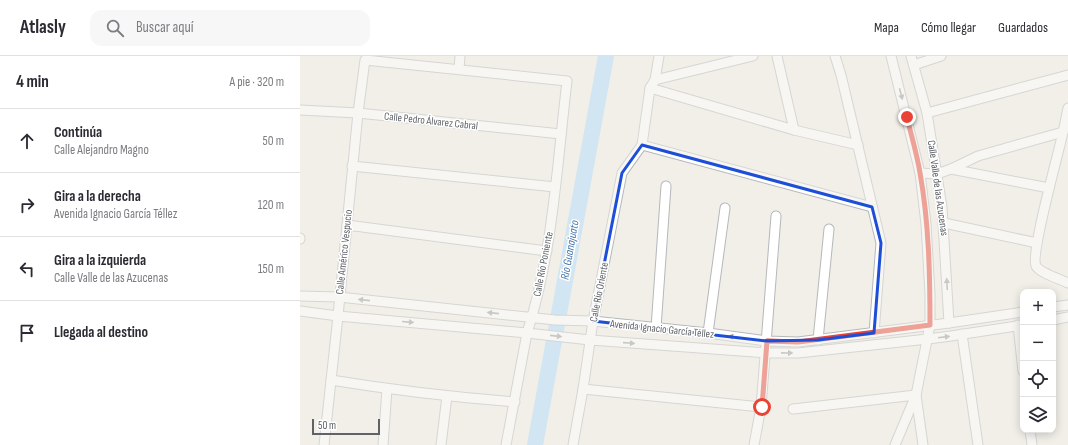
<!DOCTYPE html>
<html lang="es">
<meta charset="utf-8">
<style>
:root{--surface:#fff;--page:#f7f7f7;--text:#2b2b33;--muted:#7c7c81;--line:#e1e1e2}
body{margin:0;font-family:"Sofia Sans Condensed",sans-serif;background:var(--page);color:var(--text)}
.controls{position:absolute;right:12px;bottom:12px;display:grid;overflow:hidden;border-radius:8px;box-shadow:0 2px 10px #0003}
.controls button{width:36px;height:36px;display:grid;place-items:center;padding:0;border:0;border-bottom:1px solid var(--line);background:var(--surface);color:var(--text);font:20px sans-serif}
.scale{position:absolute;left:12px;bottom:10px;width:68px;box-sizing:border-box;padding-left:4px;border:2px solid #5f6368;border-top:0;font-size:11px;line-height:14px;white-space:nowrap;color:#5f6368;-webkit-text-stroke:3px #fff;paint-order:stroke}
.stop{position:absolute;width:12px;height:12px;margin:-9px;border:3px solid #ea4335;border-radius:50%;background:#fff}
.stop.end{background:#ea4335;border-color:#fff;box-shadow:0 1px 4px #0008}
.list{margin:0;padding:0;list-style:none}
h2{display:flex;justify-content:space-between;align-items:center;height:52px;margin:0;padding:0 16px;font-size:17px}
h2 small{font-size:13px;font-weight:400;color:var(--muted)}
.list li{display:grid;grid-template-columns:26px 1fr auto;gap:12px;align-items:center;box-sizing:border-box;height:64px;padding:0 16px;border-top:1px solid var(--line)}
.list b{display:block;font-size:15px;white-space:nowrap}
.list p{margin:0;font-size:13px;white-space:nowrap;color:var(--muted)}
.list em{font-size:13px;font-style:normal;color:var(--muted)}
.icon{flex:none;width:22px;height:22px;fill:none;stroke:currentColor;stroke-width:2;stroke-linecap:round;stroke-linejoin:round}
.map{position:relative;flex:none;width:768px;height:389px;overflow:hidden}
header{display:flex;align-items:center;gap:24px;box-sizing:border-box;height:56px;padding:0 20px;background:var(--surface);border-bottom:1px solid var(--line)}
header strong{font-size:19px}
nav{display:flex;gap:22px;margin-inline-start:auto;font-size:14px}
.search{width:280px;height:36px;background:var(--page);display:flex;align-items:center;gap:10px;box-sizing:border-box;padding:0 14px;border-radius:12px;color:var(--muted);font-size:15px}
main{display:flex}
aside{flex:1;background:var(--surface)}
.map>svg:first-child{display:block}
</style>
<header>
<strong>Atlasly</strong>
<div class="search"><svg class="icon" aria-label="search" viewBox="0 0 24 24"><circle cx="10" cy="10" r="6"/><path d="M15 15l6 6"/></svg>Buscar aquí</div>
<nav><a>Mapa</a><a>Cómo llegar</a><a>Guardados</a></nav>
</header>
<main>
<aside>
<h2>4 min<small>A pie · 320 m</small></h2>
<ul class="list">
<li><svg class="icon" aria-label="ahead" viewBox="0 0 24 24"><path d="M12 20V5M6 11l6-6 6 6"/></svg><div><b>Continúa</b><p>Calle Alejandro Magno</p></div><em>50 m</em></li>
<li><svg class="icon" aria-label="right" viewBox="0 0 24 24"><path d="M7 20v-9h11M14 6l5 5-5 5"/></svg><div><b>Gira a la derecha</b><p>Avenida Ignacio García Téllez</p></div><em>120 m</em></li>
<li><svg class="icon" aria-label="left" viewBox="0 0 24 24"><path d="M17 20v-9H6M10 6l-5 5 5 5"/></svg><div><b>Gira a la izquierda</b><p>Calle Valle de las Azucenas</p></div><em>150 m</em></li>
<li><svg class="icon" aria-label="arrive" viewBox="0 0 24 24"><path d="M6 21V4h12l-3 4 3 4H6"/></svg><div><b>Llegada al destino</b></div></li>
</ul>
</aside>
<div class="map">
<svg width="768" height="389" viewBox="0 0 768 389">
<rect width="100%" height="100%" fill="#f1efe8"/>
<g fill="none" stroke-linecap="round" stroke-linejoin="round">
<!-- river -->
<path stroke="#aadaff" stroke-width="16" d="M235 389 306 0"/>
<!-- minor casing -->
<g stroke="#b5b8bc" stroke-width="11">
<g id="minor">
<path d="M477 0 494 74"/>
<path d="M535 0 541 19 581 187 574 277"/>
<path d="M591 0 620 117 626 168 630 238V269L616 339 595 389"/>
<path d="M611 0 627 57 642 151 649 267"/>
<path d="M614 9 641 0"/>
<path d="M159 13 160 0"/>
<path d="M355 24 453 0"/>
<path d="M350 32 494 74 558 89"/>
<path d="M768 52C766 60 765 68 763 76 759 96 730 198 736 210 740 217 760 223 768 227"/>
<path d="M0 54 58 57 261 78"/>
<path d="M627 57 768 19"/>
<path d="M342 89 572 151"/>
<path d="M52 110 255 131"/>
<path d="M651 113 749 132"/>
<path d="M620 117 637 118 651 113 678 100 763 76"/>
<path d="M644 167 737 187"/>
<path d="M47 169 247 195"/>
<path d="M0 182V183"/>
<path d="M0 240 39 241 255 264 293 265 408 277 467 285 498 286 649 267 723 256"/>
<path d="M753 251 768 249"/>
<path d="M0 255 38 260 227 277 290 284 466 297H498L628 283 651 280 723 269"/>
<path d="M753 264 768 261"/>
<path d="M718 269 723 315"/>
<path d="M356 272 366 130"/>
<path d="M408 277 425 152"/>
<path d="M662 278 678 389"/>
<path d="M518 284 529 173"/>
<path d="M31 324C92 334 153 341 215 346"/>
<path d="M283 333 461 351"/>
<path d="M493 353 616 339 623 389"/>
<path d="M730 374 732 389"/>
<path d="M24 389 38 260 58 57 65 4 267 25C257 109 253 196 227 277L206 389"/>
<path d="M83 389 87 333"/>
<path d="M141 389 147 340"/>
<path d="M273 389 283 333 293 265 322 117 342 89 350 32 355 24 359 0"/>
<path d="M454 389 461 351 476 160"/>
</g>
</g>
<!-- minor -->
<use href="#minor" stroke="#fff" stroke-width="9"/>
</g>
<!-- one-way arrows -->
<defs><path id="oneway-solid" d="M-6-.8H1V-3.2L6.5 0L1 3.2V.8H-6Z"/></defs>
<g fill="#979a9d">
<use href="#oneway-solid" transform="translate(601 38) rotate(75)"/>
<use href="#oneway-solid" transform="translate(647 228) rotate(-93)"/>
<use href="#oneway-solid" transform="translate(64 244) rotate(-174)"/>
<use href="#oneway-solid" transform="translate(193 257) rotate(-174)"/>
<use href="#oneway-solid" transform="translate(108 266) rotate(5)"/>
<use href="#oneway-solid" transform="translate(256 280) rotate(6)"/>
<use href="#oneway-solid" transform="translate(434 281) rotate(-172)"/>
<use href="#oneway-solid" transform="translate(644 281) rotate(-7)"/>
<use href="#oneway-solid" transform="translate(329 287) rotate(4)"/>
<use href="#oneway-solid" transform="translate(487 297) rotate(1)"/>
</g>
<g fill="none" stroke-linecap="round" stroke-linejoin="round">
<!-- route -->
<path stroke="#ea4335" stroke-width="5" d="M462 351 467 285 498 286 630 269C630 219 629 167 620 117 617 98 611 79 607 61"/>
</g>
<!-- marked area -->
<path d="M0 0H768V389H0ZM342 89 572 151 581 187 574 277 518 284 467 285 293 265 322 117Z" fill="#f1efe8" fill-opacity=".55" fill-rule="evenodd"/>
<path fill="none" stroke="#1d4ed8" stroke-width="3" stroke-linejoin="round" d="M342 89 572 151 581 187 574 277 518 284 467 285 293 265 322 117Z"/>
<g text-anchor="middle" dominant-baseline="central" stroke-width="3" stroke-linejoin="round" paint-order="stroke">
<!-- street labels -->
<g font-size="11" fill="#5f6368" stroke="#fff">
<text transform="translate(131 65) rotate(6)">Calle Pedro Álvarez Cabral</text>
<text transform="translate(638 132) rotate(82)">Calle Valle de las Azucenas</text>
<text transform="translate(44 196) rotate(-84)">Calle Américo Vespucio</text>
<text transform="translate(243 208) rotate(-79)">Calle Río Poniente</text>
<text transform="translate(299 236) rotate(-79)">Calle Río Oriente</text>
<text transform="translate(362 273) rotate(6)">Avenida Ignacio García Téllez</text>
</g>
<!-- water labels -->
<g font-size="12" font-style="italic" fill="#4174aa" stroke="#fff">
<text transform="translate(270 194) rotate(-80)">Río Guanajuato</text>
</g>
</g>
</svg>
<div class="controls">
<button>+</button>
<button>−</button>
<button><svg class="icon" aria-label="locate" viewBox="0 0 24 24"><circle cx="12" cy="12" r="6"/><path d="M12 2v4M12 18v4M2 12h4M18 12h4"/></svg></button>
<button><svg class="icon" aria-label="layers" viewBox="0 0 24 24"><path d="M12 4l9 5-9 5-9-5zM3 14l9 5 9-5"/></svg></button>
</div>
<div class="scale">50 m</div>
<div class="stop" style="left:462px;top:351px"></div>
<div class="stop end" style="left:607px;top:61px"></div>
</div>
</main>
